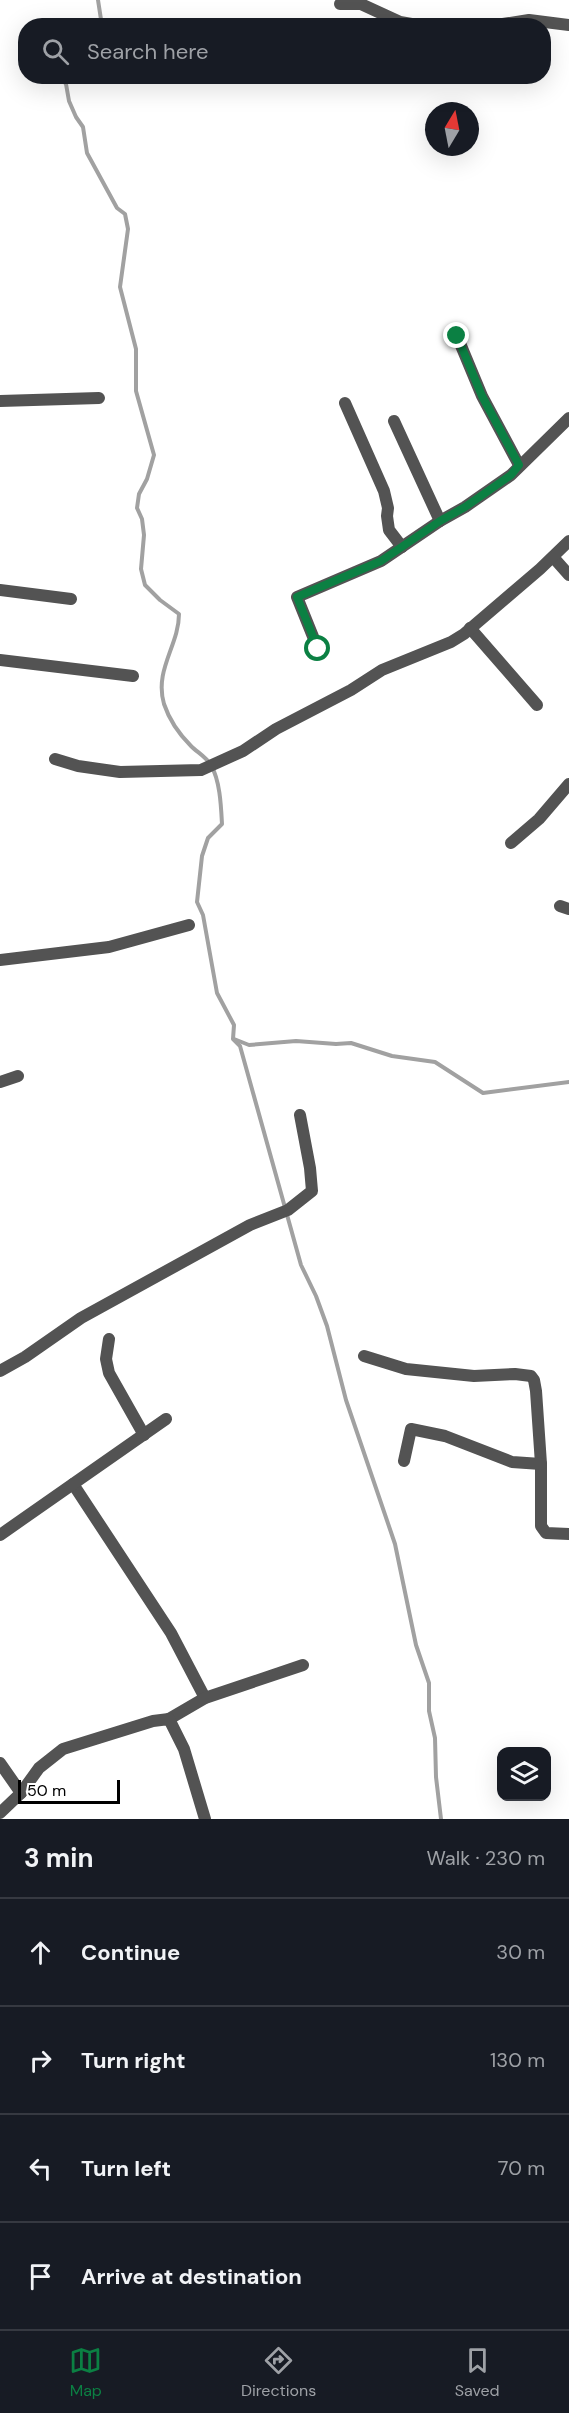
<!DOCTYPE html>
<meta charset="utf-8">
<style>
:root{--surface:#171b24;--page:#20242c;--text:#f1f3f6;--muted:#9ea1a6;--line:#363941;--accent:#0b8043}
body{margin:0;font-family:"DM Sans",sans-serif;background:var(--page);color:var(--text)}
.controls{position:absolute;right:18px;bottom:18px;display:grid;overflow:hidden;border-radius:12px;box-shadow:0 6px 24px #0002}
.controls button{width:54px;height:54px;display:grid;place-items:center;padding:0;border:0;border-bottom:2px solid var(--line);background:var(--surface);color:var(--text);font:30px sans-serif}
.compass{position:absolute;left:425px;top:102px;width:54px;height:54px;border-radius:50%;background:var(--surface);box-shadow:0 6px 24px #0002;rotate:10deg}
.scale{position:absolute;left:18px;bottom:15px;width:102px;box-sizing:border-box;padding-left:6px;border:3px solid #000;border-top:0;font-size:16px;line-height:21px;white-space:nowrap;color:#000;-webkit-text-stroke:4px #fff;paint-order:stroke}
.stop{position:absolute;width:18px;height:18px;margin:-14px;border:4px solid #0b8043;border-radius:50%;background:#fff}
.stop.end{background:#0b8043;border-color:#fff;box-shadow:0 2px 6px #0008}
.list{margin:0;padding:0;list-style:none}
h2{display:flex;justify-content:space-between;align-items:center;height:78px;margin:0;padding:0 24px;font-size:26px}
h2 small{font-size:20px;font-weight:400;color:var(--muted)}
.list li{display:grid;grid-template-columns:39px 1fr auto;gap:18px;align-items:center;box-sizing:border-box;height:108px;padding:0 24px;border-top:2px solid var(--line)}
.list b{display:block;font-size:22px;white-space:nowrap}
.list em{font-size:20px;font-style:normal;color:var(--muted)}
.icon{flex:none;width:33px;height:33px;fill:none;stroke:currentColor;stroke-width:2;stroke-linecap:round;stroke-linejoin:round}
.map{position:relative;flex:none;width:569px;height:1819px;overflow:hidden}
.search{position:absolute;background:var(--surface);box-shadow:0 6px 24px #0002;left:18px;right:18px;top:18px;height:66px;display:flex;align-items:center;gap:15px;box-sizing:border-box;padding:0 21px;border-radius:24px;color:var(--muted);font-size:22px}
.sheet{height:510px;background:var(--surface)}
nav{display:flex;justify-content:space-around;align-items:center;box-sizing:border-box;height:84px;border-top:2px solid var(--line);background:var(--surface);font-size:16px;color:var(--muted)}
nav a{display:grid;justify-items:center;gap:3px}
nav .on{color:var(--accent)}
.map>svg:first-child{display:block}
</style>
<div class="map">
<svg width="569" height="1819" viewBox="0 0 569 1819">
<rect width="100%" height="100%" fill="#fff"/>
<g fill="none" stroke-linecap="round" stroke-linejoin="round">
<!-- stream -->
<g stroke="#a1a1a1" stroke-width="4">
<path d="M98 0 102 26"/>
<path d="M60 76 66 84 69 101 76 117 83 127 87 153 117 208 125 214 128 229 120 287 136 349V391L154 455 147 479 139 494 137 508 142 519 144 535 141 569 145 585 160 600 179 614C179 645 154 670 164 704 169 719 180 735 191 746 197 752 206 757 211 765 220 781 221 805 222 824L208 838 202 856 197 902 203 915 217 993 234 1025 233 1039 240 1046 301 1265 316 1296 327 1326 346 1400 395 1544 416 1645 429 1683V1711L435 1738 436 1777 441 1819"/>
<path d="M234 1039 249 1045 296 1041 336 1044 351 1043 392 1056 435 1062 483 1093 569 1082"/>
</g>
<!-- minor -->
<g stroke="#535353" stroke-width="12">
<path d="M340 4H361L400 22 423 26"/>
<path d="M490 26 529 20 569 25"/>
<path d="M457 336 482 396 519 465"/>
<path d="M0 401 99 398"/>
<path d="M345 403 384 491 388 508 387 516 389 530 402 547"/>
<path d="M394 421 440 521"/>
<path d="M553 557 569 575"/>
<path d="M0 590 71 599"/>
<path d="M470 628 537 705"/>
<path d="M318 649 297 597 381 561 440 521 465 507 511 475 569 418"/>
<path d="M0 660 133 676"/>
<path d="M55 759 78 766 120 772 201 770 243 751 276 729 351 690 382 670 451 642 464 634 540 569 569 541"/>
<path d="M511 843 539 819 569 784"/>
<path d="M560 906 569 909"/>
<path d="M0 960 109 947 189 925"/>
<path d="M0 1082 18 1076"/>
<path d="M109 1339 106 1359 109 1373 144 1435"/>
<path d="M364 1356 406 1369 474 1376 515 1374 531 1376 534 1380 536 1391 541 1464V1526L546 1533 569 1534"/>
<path d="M0 1371 25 1357 81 1318 250 1225 288 1210 312 1191 310 1168 300 1115"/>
<path d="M404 1461 411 1429 445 1436 512 1462 541 1464"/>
<path d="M73 1484 171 1633 205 1698"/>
<path d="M0 1535 166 1419"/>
<path d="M169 1719 205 1698 303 1665"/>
<path d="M0 1763 21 1793"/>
<path d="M0 1813 21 1793 39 1768 63 1749 153 1721 169 1719 184 1749 205 1819"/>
</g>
</g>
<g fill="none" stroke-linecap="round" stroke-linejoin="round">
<!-- route -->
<path stroke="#0b8043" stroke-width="8" d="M318 649 297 597 381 561 440 521 465 507 511 475 519 465 482 396 457 336"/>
</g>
</svg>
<div class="controls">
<button><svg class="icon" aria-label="layers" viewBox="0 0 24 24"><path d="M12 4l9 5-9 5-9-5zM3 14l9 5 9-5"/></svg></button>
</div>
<svg class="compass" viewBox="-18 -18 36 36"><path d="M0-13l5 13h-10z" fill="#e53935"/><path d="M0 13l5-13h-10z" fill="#9ea1a6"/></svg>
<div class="scale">50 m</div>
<div class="stop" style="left:318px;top:649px"></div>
<div class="stop end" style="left:457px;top:336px"></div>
<div class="search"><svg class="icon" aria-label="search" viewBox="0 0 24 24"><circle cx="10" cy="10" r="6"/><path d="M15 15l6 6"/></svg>Search here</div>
</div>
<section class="sheet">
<h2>3 min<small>Walk · 230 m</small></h2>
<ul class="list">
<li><svg class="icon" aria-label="ahead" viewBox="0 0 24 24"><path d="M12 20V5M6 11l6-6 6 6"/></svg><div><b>Continue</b></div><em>30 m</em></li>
<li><svg class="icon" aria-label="right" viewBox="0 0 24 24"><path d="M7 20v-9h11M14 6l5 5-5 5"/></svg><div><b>Turn right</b></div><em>130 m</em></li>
<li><svg class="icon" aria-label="left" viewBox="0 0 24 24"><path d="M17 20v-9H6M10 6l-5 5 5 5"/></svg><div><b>Turn left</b></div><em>70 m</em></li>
<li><svg class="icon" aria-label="arrive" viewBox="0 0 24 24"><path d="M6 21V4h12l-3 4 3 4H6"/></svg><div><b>Arrive at destination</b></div></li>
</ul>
</section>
<nav>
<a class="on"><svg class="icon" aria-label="map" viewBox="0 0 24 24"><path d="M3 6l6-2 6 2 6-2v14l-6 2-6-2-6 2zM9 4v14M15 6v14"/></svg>Map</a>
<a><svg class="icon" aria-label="directions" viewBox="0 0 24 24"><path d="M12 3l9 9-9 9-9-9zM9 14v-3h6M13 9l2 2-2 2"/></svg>Directions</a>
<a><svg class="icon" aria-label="saved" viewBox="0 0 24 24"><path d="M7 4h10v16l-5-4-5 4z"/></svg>Saved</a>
</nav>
